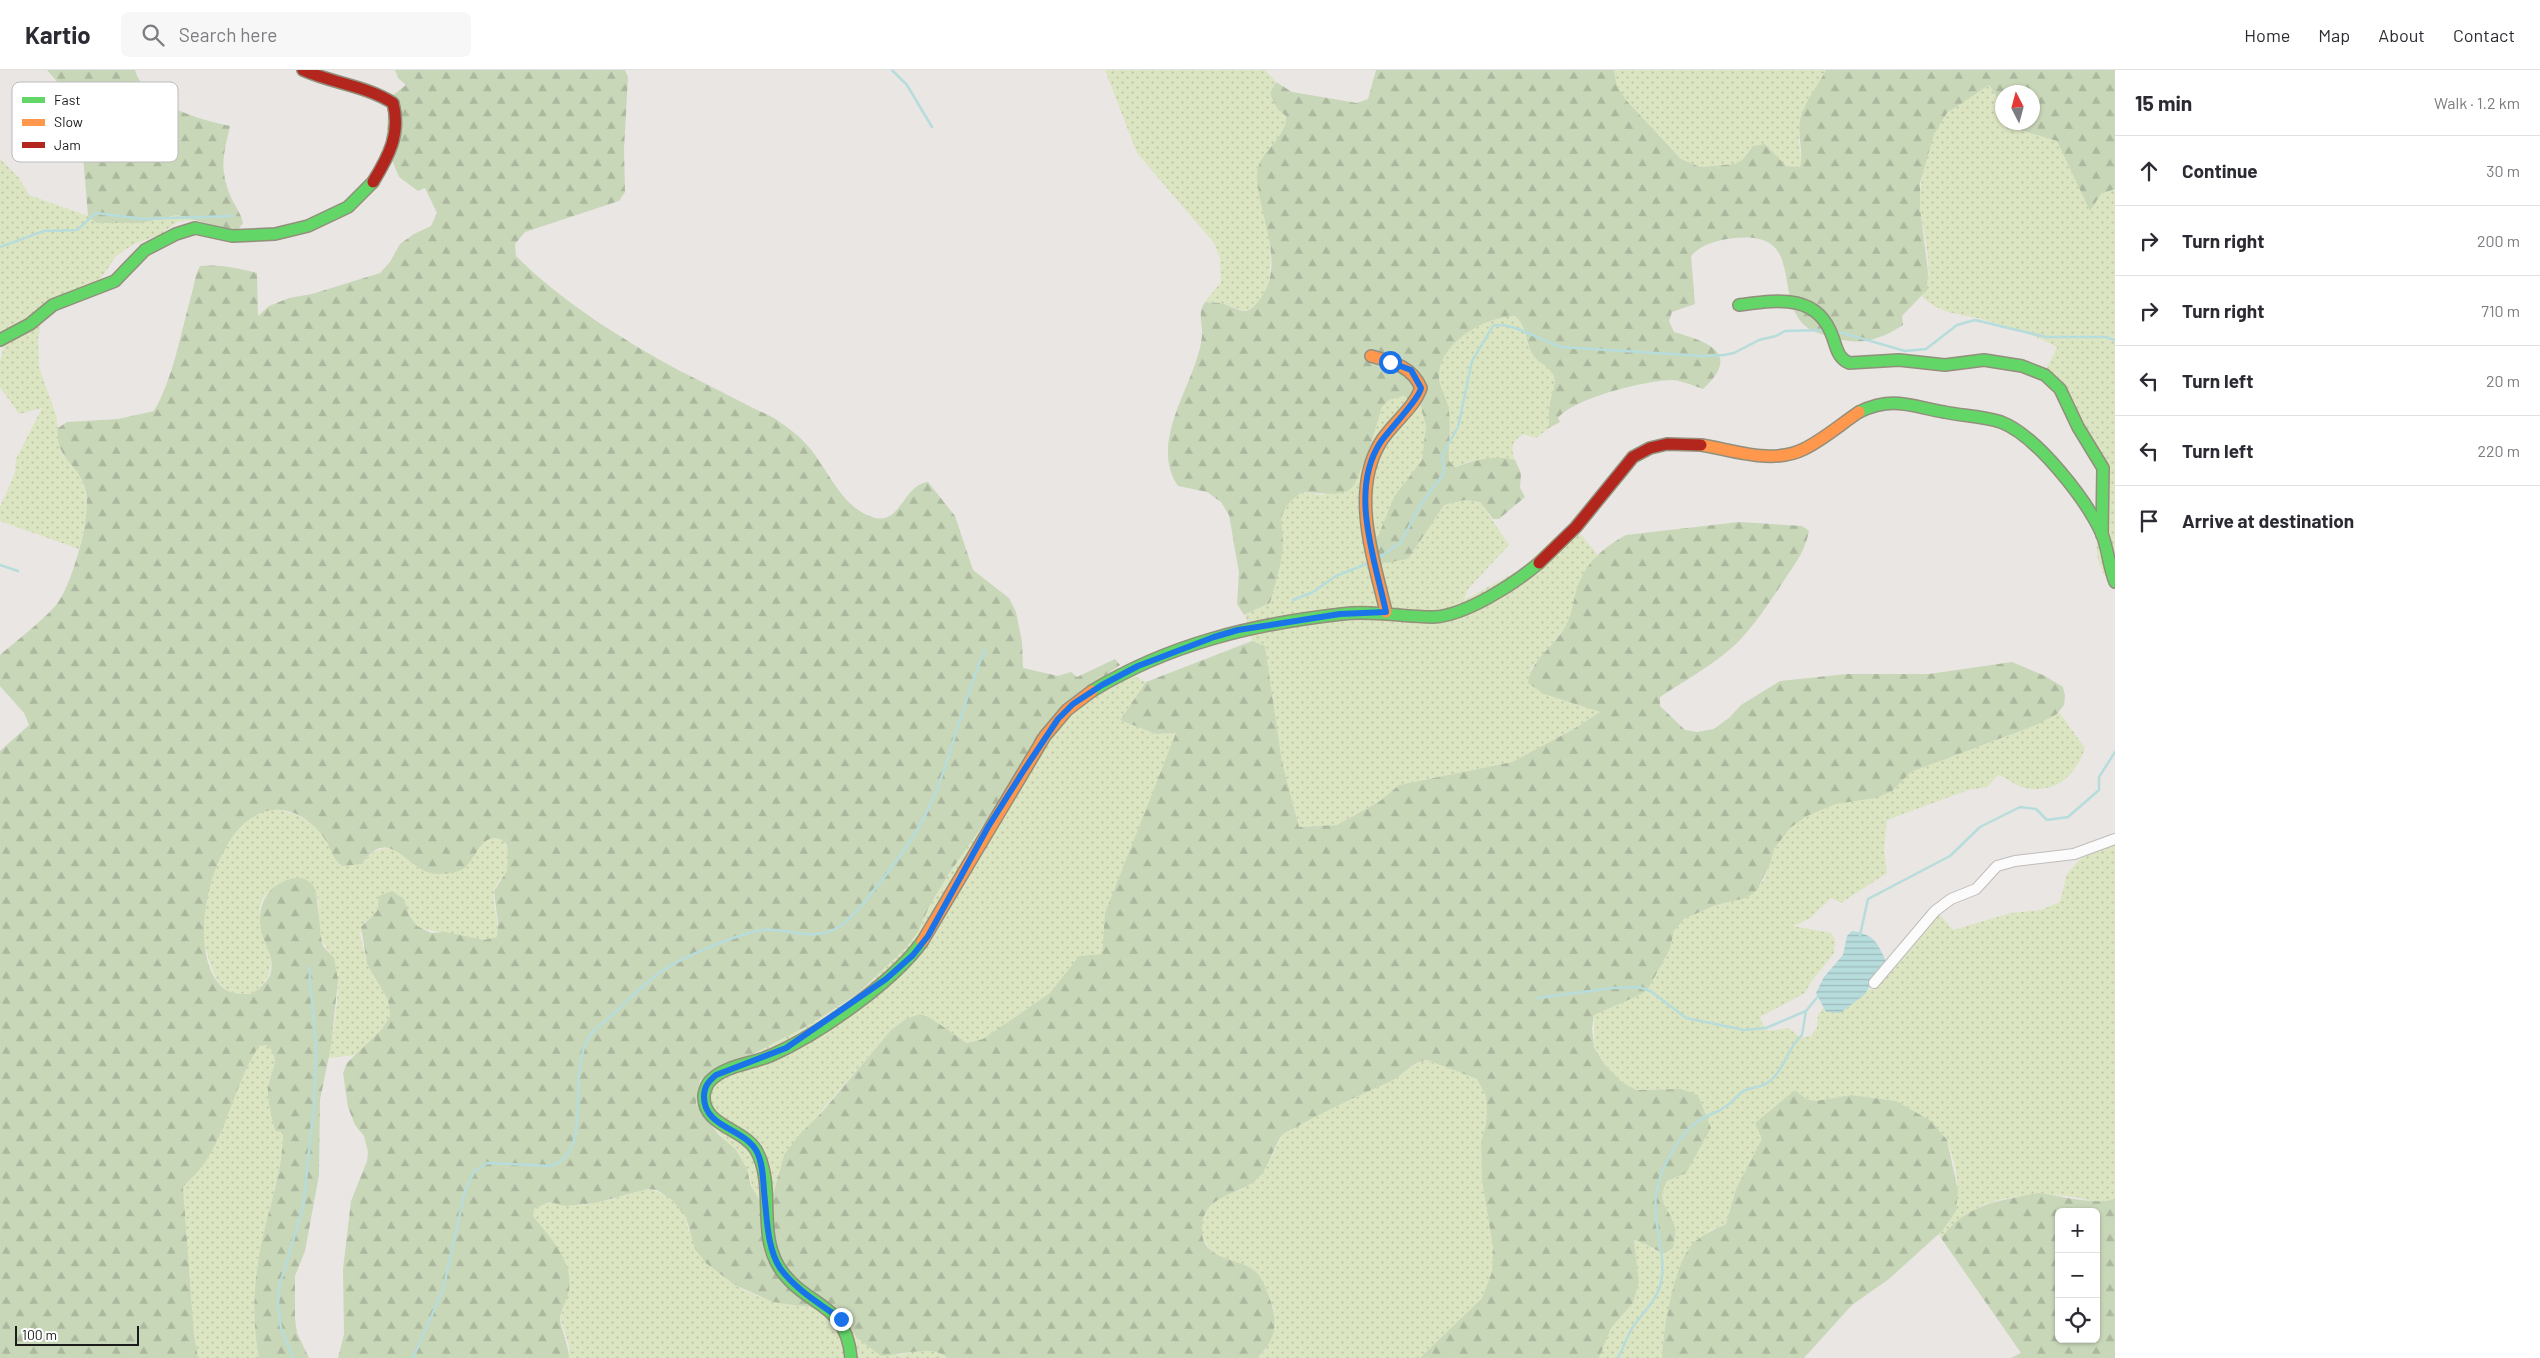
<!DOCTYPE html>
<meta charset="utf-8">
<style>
:root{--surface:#fff;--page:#f7f7f7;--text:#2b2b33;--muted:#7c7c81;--line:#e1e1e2}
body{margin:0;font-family:Barlow,sans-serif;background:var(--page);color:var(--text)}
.controls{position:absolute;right:15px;bottom:15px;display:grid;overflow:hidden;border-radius:8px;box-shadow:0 1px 4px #0004}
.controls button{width:45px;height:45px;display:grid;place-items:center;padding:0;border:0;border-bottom:1px solid var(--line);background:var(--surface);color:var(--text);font:25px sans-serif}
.compass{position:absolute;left:1995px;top:15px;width:45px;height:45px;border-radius:50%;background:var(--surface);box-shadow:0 1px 4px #0004;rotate:354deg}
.scale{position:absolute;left:15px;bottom:12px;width:124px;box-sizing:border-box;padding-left:5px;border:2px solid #1b1b1b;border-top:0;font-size:14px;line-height:18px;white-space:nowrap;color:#1b1b1b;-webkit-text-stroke:4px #fff;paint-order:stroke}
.stop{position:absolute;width:15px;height:15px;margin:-11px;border:4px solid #1a73e8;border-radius:50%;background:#fff}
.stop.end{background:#1a73e8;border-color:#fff;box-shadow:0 1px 5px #0008}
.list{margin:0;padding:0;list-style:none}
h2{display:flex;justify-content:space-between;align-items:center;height:65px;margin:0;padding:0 20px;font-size:21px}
h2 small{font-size:16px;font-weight:400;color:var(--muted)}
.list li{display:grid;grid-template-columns:32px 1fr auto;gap:15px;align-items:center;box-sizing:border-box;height:70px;padding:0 20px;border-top:1px solid var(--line)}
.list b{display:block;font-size:19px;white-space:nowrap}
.list em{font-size:16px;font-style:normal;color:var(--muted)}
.icon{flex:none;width:28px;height:28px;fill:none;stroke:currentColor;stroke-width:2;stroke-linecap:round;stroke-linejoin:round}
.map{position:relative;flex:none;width:2115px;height:1288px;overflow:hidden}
header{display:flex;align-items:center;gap:30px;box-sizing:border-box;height:70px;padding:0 25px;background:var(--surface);border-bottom:1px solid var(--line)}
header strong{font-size:24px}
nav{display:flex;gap:28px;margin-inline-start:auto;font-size:18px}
.search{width:350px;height:45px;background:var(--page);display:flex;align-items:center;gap:12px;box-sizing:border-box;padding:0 18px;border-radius:8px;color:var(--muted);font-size:19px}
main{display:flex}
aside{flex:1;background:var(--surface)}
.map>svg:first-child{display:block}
</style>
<header>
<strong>Kartio</strong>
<div class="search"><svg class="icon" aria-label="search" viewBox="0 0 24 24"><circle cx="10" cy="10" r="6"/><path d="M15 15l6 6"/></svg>Search here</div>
<nav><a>Home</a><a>Map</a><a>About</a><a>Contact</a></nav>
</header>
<main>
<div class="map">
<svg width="2115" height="1288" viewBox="0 0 2115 1288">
<defs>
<pattern id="grass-dots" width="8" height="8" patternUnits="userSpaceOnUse" patternTransform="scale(1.25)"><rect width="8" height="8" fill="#dce5c2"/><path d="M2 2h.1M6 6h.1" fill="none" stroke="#bcc4a6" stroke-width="1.8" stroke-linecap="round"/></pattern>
<pattern id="forest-firs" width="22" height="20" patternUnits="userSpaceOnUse" patternTransform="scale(1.25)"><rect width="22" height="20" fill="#c9d7b9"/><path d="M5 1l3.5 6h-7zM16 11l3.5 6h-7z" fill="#acb89e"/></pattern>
<pattern id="water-rules" width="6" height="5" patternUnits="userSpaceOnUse" patternTransform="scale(1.25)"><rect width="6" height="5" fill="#b7dcdc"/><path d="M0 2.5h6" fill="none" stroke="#9dbcbc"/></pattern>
</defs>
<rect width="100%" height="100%" fill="#e9e6e3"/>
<!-- grass -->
<g fill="url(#grass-dots)">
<path d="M1105 0H1265L1276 12 1270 23 1277 39 1286 46C1287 65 1264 84 1257 105 1263 139 1290 224 1245 241L1221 233 1205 232 1221 212 1220 188 1214 173 1137 83Z"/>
<path d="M1614 0H1826C1815 22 1801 41 1799 66 1798 77 1803 86 1800 97L1786 96 1765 74 1747 82 1742 90 1735 94 1700 97 1681 89 1626 30 1617 16Z"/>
<path d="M1989 15 2002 35V52L2014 53 2020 60 2057 71 2090 140 2101 124 2115 119V515C2078 489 2111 435 2098 399 2094 390 2088 381 2083 372 2071 349 2060 326 2043 307L2057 277C2033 264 2008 257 1981 249 1958 243 1939 244 1922 226 1937 208 1922 159 1920 136 1919 111 1928 62 1948 43 1959 32 1976 24 1989 15Z"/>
<path d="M0 89 19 108 29 125 88 146 96 153H141L177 145 196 150 177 152 160 165 134 174 116 186 98 213 43 239 38 270 39 297 56 345 61 383 76 399 85 418 87 441 79 479 0 451V437L15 403 16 389 42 338 19 344 0 317V292L7 264 0 269Z"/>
<path d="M1515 246C1527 256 1524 272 1533 285 1538 294 1551 296 1554 307 1556 317 1551 325 1550 334 1548 342 1549 350 1549 358L1536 368 1523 364C1512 372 1510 378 1515 390L1508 388 1469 392 1454 397 1449 391C1448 376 1451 362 1449 348 1448 333 1438 318 1439 303 1443 270 1486 247 1515 246Z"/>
<path d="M1403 326 1412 328 1420 333 1426 356 1422 391 1405 412 1374 476 1434 447 1444 435 1465 430 1480 432 1509 475 1468 519 1464 530 1521 499 1571 453 1598 485 1580 510 1572 543 1564 559 1530 600 1544 624 1600 642 1572 660 1512 692 1399 715 1380 731 1337 755 1299 757 1282 692 1265 577 1252 571 1245 545 1270 533 1281 444 1287 434 1302 422 1323 425 1368 384 1382 337 1389 330Z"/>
<path d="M1118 598 1146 612 1120 650 1156 664 1177 663 1105 843 1102 884 1079 886 1050 923 983 969 967 973 932 949H906L891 960 784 1085 774 1121 768 1133C749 1126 753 1109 745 1095 731 1072 709 1057 696 1034L700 1010 719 997 753 984 811 954 857 924 906 878 918 862 929 837 948 805 1046 655Z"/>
<path d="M2059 642 2085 678C2076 705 2056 724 2026 718 2015 716 2008 708 1998 705L1987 717 1968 720 1887 750 1884 780 1887 803 1841 833 1831 828 1809 849 1793 856 1831 863 1835 870 1834 883 1811 912 1805 923 1760 947 1762 953 1768 961 1789 958 1800 968 1811 966 1817 957 1818 945 1823 938 1848 926 1874 918 1930 850 1940 845 1953 860 2011 843 2041 840 2060 832 2067 804 2081 788 2115 773V1128C2102 1137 2088 1129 2074 1127 2026 1121 1972 1126 1941 1168L1938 1164C1966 1139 1959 1102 1947 1070L1896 1031 1851 1025 1816 1031 1806 1029 1763 1069 1736 1119 1726 1154 1711 1160 1689 1178 1670 1234 1663 1269 1662 1288H1599L1611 1258 1633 1233 1639 1212 1634 1170 1642 1171 1653 1180 1675 1157C1666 1138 1657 1132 1667 1111L1686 1103 1692 1088 1706 1068 1681 1019 1637 1020 1623 1013 1604 994 1594 976V945L1642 924 1649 917 1670 879 1674 861 1684 849 1716 835 1746 828 1764 810 1773 779 1782 767 1790 758 1807 746 1836 734 1876 728 1911 702 2036 655Z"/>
<path d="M266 739C290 739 317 750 328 773 332 782 333 790 342 796L362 794C375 775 390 774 408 788 411 791 416 797 420 798 432 802 451 798 463 799 470 790 477 777 485 771 505 756 513 787 507 801 504 808 496 812 494 821 492 836 500 852 497 867 492 869 487 870 481 870 473 869 422 860 417 856 409 850 407 838 404 829L377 834V841L363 854 360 864 367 894 388 930 390 946 382 959 355 985 328 988C332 969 340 927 337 909 336 901 333 890 330 883 326 876 322 872 320 863 316 842 326 814 299 810 289 808 282 811 274 817 231 849 303 890 251 924 244 924 234 924 228 921 219 916 214 905 211 896 206 882 202 866 203 851 206 809 226 758 266 739Z"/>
<path d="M259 975H266C283 988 270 1001 268 1018 267 1031 272 1048 275 1061H283C283 1106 264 1148 258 1193 253 1224 253 1257 259 1288H198L194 1264 183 1117C190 1110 198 1102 204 1094 229 1057 235 1012 259 975Z"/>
<path d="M1427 990 1477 1009 1480 1011 1486 1026 1487 1037 1486 1054 1481 1072 1482 1110 1493 1178 1492 1202 1482 1228 1420 1288H1257L1266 1280 1274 1239 1257 1203 1248 1197 1225 1190 1211 1181 1203 1168 1201 1156 1205 1141 1220 1128 1242 1119 1265 1100 1283 1064 1318 1045 1395 1009 1420 991Z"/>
<path d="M647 1119C662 1121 680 1133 686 1147 688 1151 686 1155 688 1159 691 1167 718 1200 725 1207 753 1233 791 1231 825 1242 847 1250 877 1273 898 1285 912 1282 936 1275 947 1288H569V1275L560 1248 564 1236 548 1167 533 1146 534 1139 549 1132C582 1141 615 1128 647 1119Z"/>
</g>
<!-- forest -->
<g fill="url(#forest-firs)" fill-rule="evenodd">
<path d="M47 0H135C144 34 200 50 230 56 224 83 219 97 230 125 234 135 241 143 243 153L238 160H229L177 145 141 153H96L88 146 79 37Z"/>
<path d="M395 0H625L628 7 624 79 625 122 619 131 525 162 515 174 516 186C562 232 623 270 680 301 704 313 728 325 751 337 761 342 773 346 781 353 790 359 800 367 807 375 828 398 840 436 872 447 901 457 903 414 928 412L955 446 973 500 1009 528 1016 542 1022 572 1023 598 1058 606 1071 602 1077 607 1115 589 1120 595 1070 631 948 805 929 837 918 862 906 878 857 924 811 954 753 984 719 997 700 1010 696 1034 718 1064 736 1080 747 1099 751 1116 759 1129 768 1132 774 1121 784 1085 799 1065 823 1041 891 960 906 949 920 944 932 949 967 973 983 969 1050 923 1079 886 1102 884 1105 843 1176 663 1156 664 1120 650 1146 612 1252 571 1265 576 1282 692 1299 757 1337 755 1380 731 1399 715 1512 692 1572 660 1600 642 1544 624 1528 613C1532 588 1553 578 1565 557 1574 542 1573 525 1580 510 1589 490 1607 475 1626 465L1739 452 1802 456 1809 461C1806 479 1795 494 1785 509 1771 530 1757 552 1739 571 1717 593 1687 609 1660 627V636L1685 660 1697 662 1714 659 1730 647 1741 635 1780 611 1847 604H1929L2012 592 2045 606 2063 617 2065 626 2064 635 2057 644 2036 655 1911 702 1892 721 1876 728 1836 734 1807 746 1790 758 1774 779 1770 794 1757 820 1746 828 1716 835 1684 849 1674 861 1670 879 1649 917 1642 924 1594 945 1592 958 1594 977 1604 994 1623 1013 1637 1020 1681 1019 1698 1025 1711 1058 1686 1103 1667 1111C1655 1136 1670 1136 1675 1158 1676 1165 1674 1171 1673 1178L1665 1183C1652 1180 1646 1172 1634 1170L1639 1212 1633 1233 1611 1258 1599 1288H1420L1482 1228 1492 1202 1493 1178 1482 1110 1481 1072 1486 1054 1487 1037 1486 1026 1477 1009 1427 990C1413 991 1404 1005 1391 1011 1361 1025 1329 1039 1300 1055 1295 1058 1287 1061 1283 1064 1273 1076 1270 1098 1256 1110 1237 1126 1204 1125 1202 1156 1199 1193 1241 1186 1257 1203 1262 1208 1265 1217 1268 1224 1278 1249 1278 1269 1257 1288H947C935 1274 899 1285 881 1286L856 1267 849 1253 809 1237 773 1232 735 1215 706 1193 695 1179 686 1147 672 1130 657 1120 648 1119 595 1133 565 1136 549 1132 534 1139 533 1146C551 1169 573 1190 569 1220 567 1230 562 1238 560 1247 559 1254 569 1276 569 1288H338L344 1264 343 1199 351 1131 367 1091 368 1082 364 1066 355 1055 348 1037 343 1003 347 993 382 959 390 946 388 930 367 894 361 857 377 841 379 826 392 821 404 829 409 845 417 856 431 863 446 862 484 870 497 867 498 853 494 821 507 801 508 788 507 775 502 770C482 760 476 790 463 799 457 803 444 804 437 804 408 804 390 752 362 794L342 796C332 789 332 780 326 771 319 759 305 746 291 742 216 718 175 891 228 921 234 924 244 924 251 924 259 919 269 911 271 902 274 888 266 876 262 864 257 847 261 825 277 815 283 811 290 808 299 808 307 808 313 814 316 821L321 867 323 876 334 888 338 910 331 976 320 1030 319 1105 305 1181 295 1206V1248L297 1263 309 1288H259C253 1257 253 1224 258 1193 264 1148 283 1107 283 1062L275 1061C272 1048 267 1031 268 1018 270 1001 283 988 266 975L259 976C235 1012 229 1057 204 1094 198 1102 190 1110 183 1117L194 1264 198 1288H0V681L29 655 24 643 0 616V585C14 573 50 545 59 531 73 510 93 442 85 418 77 391 55 390 58 358L67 352 118 349 154 341C173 308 180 267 190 230 194 217 194 208 200 196 220 194 238 198 257 203L258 246 269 236 289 228 312 224 380 203 390 192 400 174 414 164 431 156 437 143 425 118 418 121 399 107 386 75 388 44 392 26 406 15 398 8Z"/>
<path d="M1376 0H1614L1617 16 1626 30 1681 89 1700 97 1735 94 1742 90 1753 76 1765 74 1786 96 1800 97C1804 82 1797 66 1800 50 1804 32 1818 16 1826 0H2115V119L2101 124 2090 141 2057 71 2020 60 2014 53 2032 52V22H2002V35L1989 15 1947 43 1934 64 1920 113V137L1928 202 1927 220 1902 246 1903 255C1876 273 1854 276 1824 265 1812 261 1803 257 1797 246 1778 210 1798 162 1735 168 1718 170 1703 173 1691 186L1695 234 1672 242 1669 251 1674 262C1708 272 1742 283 1703 319 1694 316 1683 311 1673 310 1647 310 1574 328 1558 348L1560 352 1549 358C1549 350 1548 342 1550 334 1551 325 1556 317 1554 307 1551 296 1538 294 1533 285 1525 272 1527 256 1515 246 1486 247 1443 270 1439 303 1438 315 1445 325 1448 336 1452 354 1448 373 1449 391L1455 397C1472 391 1496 384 1515 390L1521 403 1520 418 1525 427 1499 449H1493L1480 432 1465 430 1444 435 1408 489 1386 493 1377 491 1374 476 1394 427 1422 390 1426 356 1420 333 1412 328 1403 326 1389 330 1382 337 1368 384 1354 415 1348 421 1334 424 1302 422C1269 447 1287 452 1282 484 1280 500 1274 517 1270 533L1244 545 1237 534 1239 503 1229 445 1221 432 1207 422 1178 416C1147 370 1197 313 1202 266 1203 254 1197 243 1205 232 1211 233 1218 232 1224 234 1230 236 1239 241 1245 241 1252 240 1256 234 1260 229 1287 194 1258 145 1257 106 1256 82 1287 70 1286 46L1277 39 1270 23 1276 12 1292 22 1357 33 1368 29Z"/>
<path d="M1795 1020 1806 1029 1816 1031 1851 1025 1896 1031 1931 1051 1947 1070 1958 1121 1956 1141 1943 1160 1889 1209 1852 1235 1804 1288H1662C1663 1260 1673 1203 1688 1180 1696 1167 1713 1160 1726 1154L1736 1119 1762 1069 1755 1053Z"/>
<path d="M2038 1123C2055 1125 2103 1137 2115 1128V1288H2011L2021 1283 1941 1168C1966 1134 1998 1131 2038 1123ZM2059 1142H2096V1269H2059Z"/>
</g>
<!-- water -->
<path fill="url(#water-rules)" d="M1852 861C1876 865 1877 873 1887 893L1863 926 1840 943 1826 942 1816 923 1824 907 1843 885 1847 866Z"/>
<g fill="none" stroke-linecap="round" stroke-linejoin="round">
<!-- stream -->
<g stroke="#b7dcdc" stroke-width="2.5">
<path d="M892 0 907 15 932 57"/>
<path d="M0 177 44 161 77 160 96 143 143 149 232 146"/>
<path d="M1836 261 1905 281 1926 279 1957 255 1975 250 2046 267H2105L2115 270"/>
<path d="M1379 488 1401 472 1420 436 1444 403 1442 385 1458 357 1472 291 1493 256C1508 250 1542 271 1561 277L1703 286 1724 285 1734 283 1759 270 1776 266 1785 261 1826 260"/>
<path d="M0 495 18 501"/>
<path d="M1293 530 1313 522 1336 506 1369 493"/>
<path d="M1860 865 1868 829 1950 786 1980 757 2020 737 2036 739 2047 750 2068 747 2099 720V707L2115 682"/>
<path d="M1538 928 1612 918 1639 917 1652 922 1686 948 1744 960 1766 958 1806 941 1819 925"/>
<path d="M293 1288 281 1258 278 1235 279 1217 303 1138 314 1035 316 980 309 897"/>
<path d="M413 1288 443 1220 465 1121 474 1102 487 1093 550 1096C600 1082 559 990 597 958 618 941 637 920 659 903 678 889 739 863 763 860 787 858 814 872 837 858 854 847 866 830 878 815 902 785 923 755 937 719 955 673 965 625 985 580"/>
<path d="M1618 1288C1623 1279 1626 1269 1631 1260 1640 1245 1658 1230 1661 1212 1667 1181 1650 1150 1657 1118 1662 1095 1679 1065 1698 1051 1706 1045 1717 1043 1725 1037 1732 1033 1736 1027 1742 1022 1751 1016 1761 1019 1770 1011 1785 999 1787 978 1802 965L1806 941"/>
</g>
<!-- street casing -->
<g stroke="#bfbdbc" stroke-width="12">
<path id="street" d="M1874 913 1935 841 1951 829 1976 819 1997 796 2015 791 2074 784 2115 769"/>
</g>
<!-- fast casing -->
<g stroke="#928f7c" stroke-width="14">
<g id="fast">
<path d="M1739 235C1778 230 1818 223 1833 268 1837 279 1838 288 1849 293L1899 290 1945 295 1984 290 2022 296 2045 305 2060 319 2078 357 2103 398 2102 465"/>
<path d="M0 270 30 254 53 235 115 211 145 180 176 164 195 158 232 166 275 164 308 156 348 137 373 112"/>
<path d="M1859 342C1893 326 1910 336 1944 342 1963 346 1983 346 2001 352 2037 366 2086 429 2102 464 2108 479 2109 497 2115 512"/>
<path d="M1092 621C1169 574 1253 554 1342 544 1373 540 1402 547 1433 547 1465 546 1514 514 1539 493"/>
<path d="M851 1288C846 1230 805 1238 779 1197 757 1162 776 1115 756 1080 743 1058 702 1056 704 1025 705 1020 706 1015 710 1011 725 995 752 994 772 985 819 964 891 914 922 872"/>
</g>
</g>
<!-- slow casing -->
<g stroke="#928f7c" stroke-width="14">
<g id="slow">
<path d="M1371 286C1392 292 1412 296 1421 318 1413 340 1391 354 1380 373 1350 424 1374 489 1386 542"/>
<path d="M1701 375C1734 380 1772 395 1804 379 1824 369 1841 354 1859 342"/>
<path d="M922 872 1045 666 1067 640 1092 621"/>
</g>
</g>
<!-- jam casing -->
<g stroke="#928f7c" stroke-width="14">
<g id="jam">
<path d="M303 0C332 13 367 16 393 33 401 63 389 86 373 112"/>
<path d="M1539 493 1576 457 1633 387 1650 378 1667 374 1701 375"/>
</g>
</g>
<!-- street -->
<use href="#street" stroke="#fcfbfb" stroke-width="10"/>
<!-- fast -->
<use href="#fast" stroke="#63d668" stroke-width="11"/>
<!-- slow -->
<use href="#slow" stroke="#ff974d" stroke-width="11"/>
<!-- jam -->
<use href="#jam" stroke="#b3261e" stroke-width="11"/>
</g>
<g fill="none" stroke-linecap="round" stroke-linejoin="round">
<!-- route -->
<path stroke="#1a73e8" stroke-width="6" d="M841 1249C820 1234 795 1219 780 1198 768 1180 767 1151 765 1131 763 1116 764 1095 757 1082 745 1058 704 1058 704 1027 704 1016 709 1011 716 1005L786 978 886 909 913 885 928 866 988 757 1024 700 1058 649 1073 634 1102 615 1138 596 1214 567 1238 560 1340 544 1386 542C1375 490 1349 421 1380 373 1388 361 1420 328 1421 318L1411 300 1390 292"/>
</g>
<!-- legend -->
<rect x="12" y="12" width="166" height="80" rx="8" fill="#fff" stroke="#bbb" stroke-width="1"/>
<rect x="22" y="27" width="23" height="6" fill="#63d668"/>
<rect x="22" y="49" width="23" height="7" fill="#ff974d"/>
<rect x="22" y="72" width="23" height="6" fill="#b3261e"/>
<g font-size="14" fill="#1b1b1b">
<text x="54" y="35">Fast</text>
<text x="54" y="57">Slow</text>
<text x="54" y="80">Jam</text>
</g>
</svg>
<div class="controls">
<button>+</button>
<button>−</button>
<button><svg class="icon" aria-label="locate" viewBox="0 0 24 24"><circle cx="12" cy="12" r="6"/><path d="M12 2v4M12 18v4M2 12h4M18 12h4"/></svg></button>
</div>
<svg class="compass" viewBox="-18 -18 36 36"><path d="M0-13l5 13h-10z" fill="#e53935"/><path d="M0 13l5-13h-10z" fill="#7c7c81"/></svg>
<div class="scale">100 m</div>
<div class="stop" style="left:1390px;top:292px"></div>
<div class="stop end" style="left:841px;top:1249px"></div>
</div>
<aside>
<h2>15 min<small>Walk · 1.2 km</small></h2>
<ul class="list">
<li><svg class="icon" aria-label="ahead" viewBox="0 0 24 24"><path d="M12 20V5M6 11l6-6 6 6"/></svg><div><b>Continue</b></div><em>30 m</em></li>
<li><svg class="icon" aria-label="right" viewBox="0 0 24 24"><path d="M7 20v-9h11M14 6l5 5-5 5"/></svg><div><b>Turn right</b></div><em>200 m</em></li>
<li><svg class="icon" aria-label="right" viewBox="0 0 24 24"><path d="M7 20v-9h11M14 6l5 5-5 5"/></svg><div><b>Turn right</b></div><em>710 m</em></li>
<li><svg class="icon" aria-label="left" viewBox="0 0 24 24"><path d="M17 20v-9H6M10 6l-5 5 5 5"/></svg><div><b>Turn left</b></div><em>20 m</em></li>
<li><svg class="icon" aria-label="left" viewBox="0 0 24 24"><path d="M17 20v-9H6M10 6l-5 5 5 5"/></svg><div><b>Turn left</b></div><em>220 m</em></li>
<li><svg class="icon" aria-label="arrive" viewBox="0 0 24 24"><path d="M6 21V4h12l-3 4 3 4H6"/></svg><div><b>Arrive at destination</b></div></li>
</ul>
</aside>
</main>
